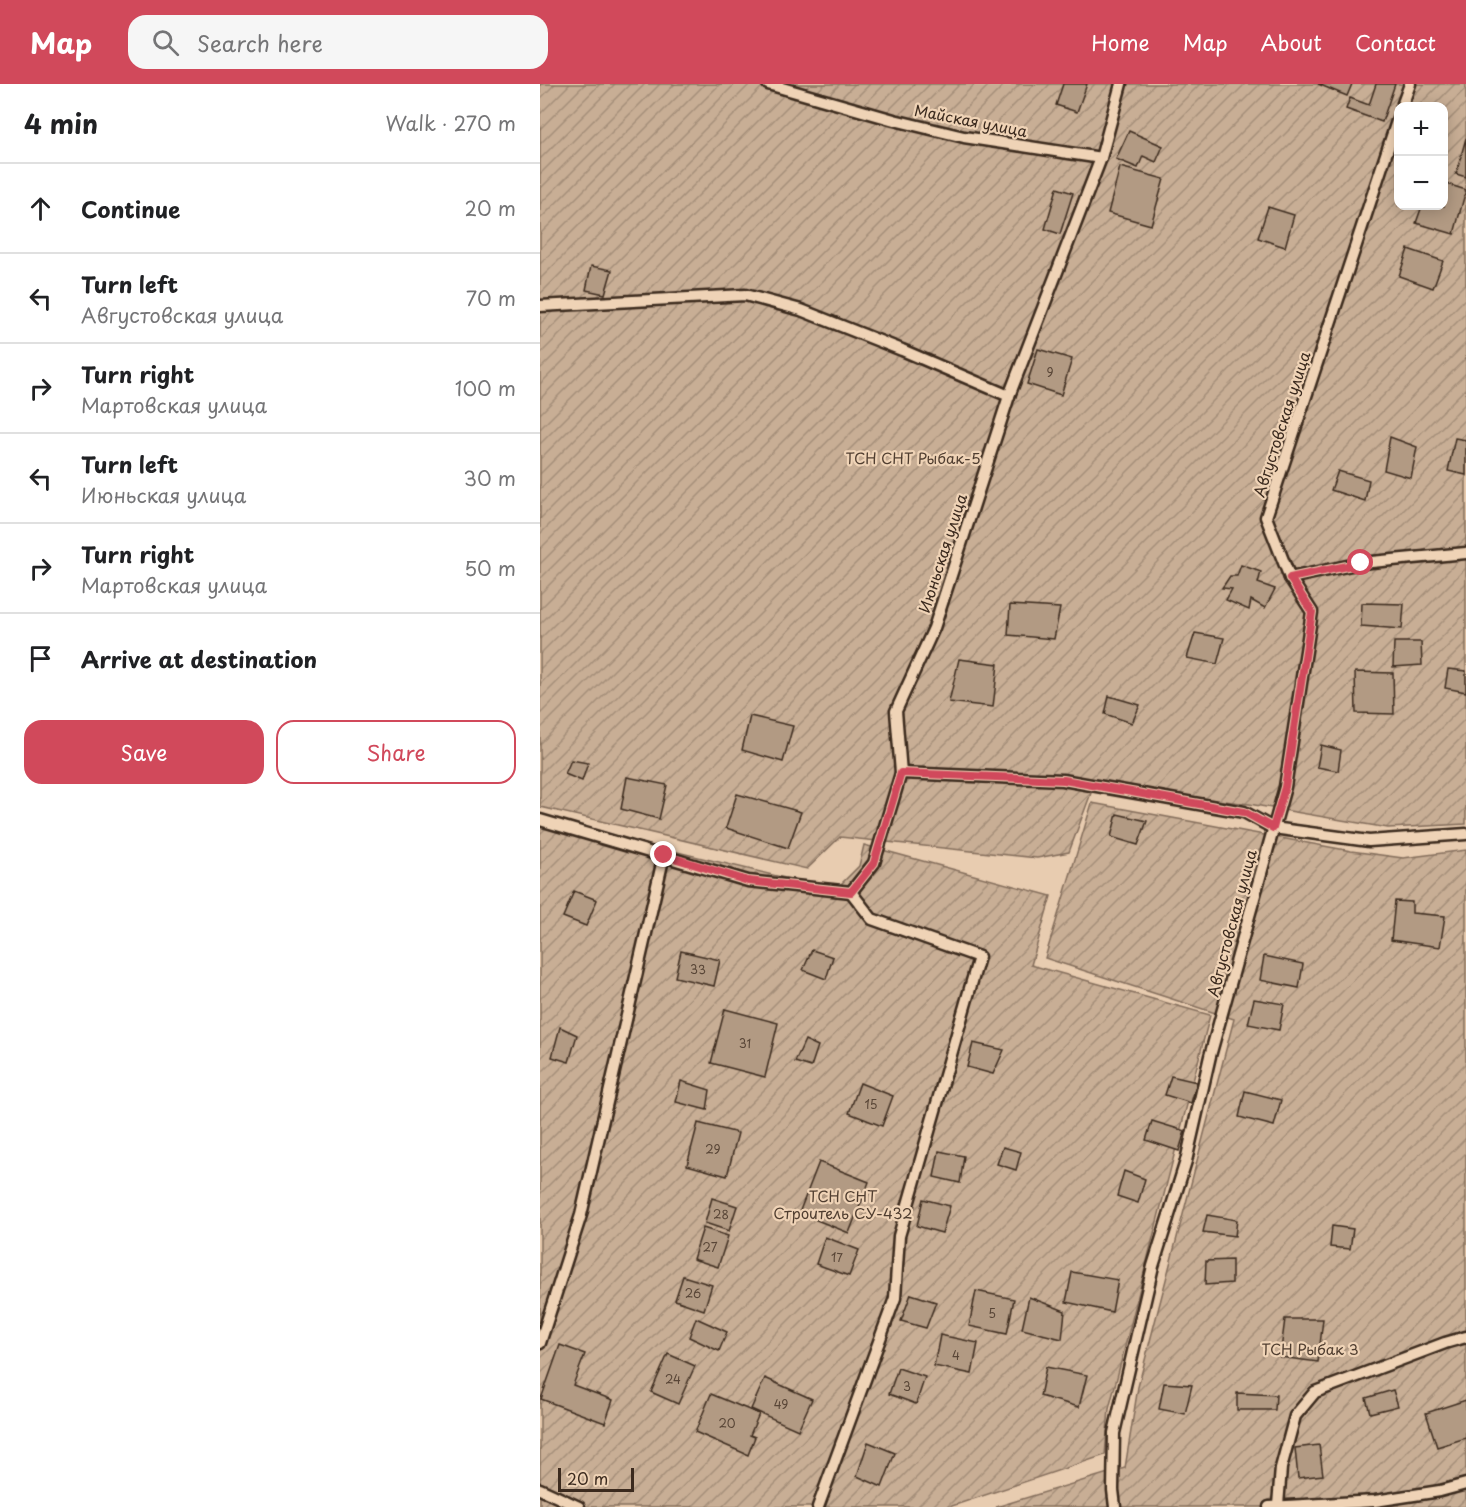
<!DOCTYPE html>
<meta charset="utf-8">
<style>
:root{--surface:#fff;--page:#f6f6f6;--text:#202124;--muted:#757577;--line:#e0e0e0;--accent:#d1495b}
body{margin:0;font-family:"Playpen Sans",sans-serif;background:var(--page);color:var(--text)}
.controls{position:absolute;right:18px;top:18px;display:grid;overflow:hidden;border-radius:12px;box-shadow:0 3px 15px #0003}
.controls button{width:54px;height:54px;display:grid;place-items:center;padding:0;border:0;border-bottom:2px solid var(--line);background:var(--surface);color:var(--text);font:30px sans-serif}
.scale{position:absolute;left:18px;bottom:15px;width:76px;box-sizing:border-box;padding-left:6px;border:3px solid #3b2a1e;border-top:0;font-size:16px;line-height:21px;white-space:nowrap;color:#3b2a1e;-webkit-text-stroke:4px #efd3b6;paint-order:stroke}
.stop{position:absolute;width:18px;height:18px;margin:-14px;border:4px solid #d1495b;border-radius:50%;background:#fff}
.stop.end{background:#d1495b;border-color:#fff;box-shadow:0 2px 6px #0008}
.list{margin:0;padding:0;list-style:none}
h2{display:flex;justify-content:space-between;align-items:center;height:78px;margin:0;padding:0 24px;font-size:26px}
h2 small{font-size:20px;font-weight:400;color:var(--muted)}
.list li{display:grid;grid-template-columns:39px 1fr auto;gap:18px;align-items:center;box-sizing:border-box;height:90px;padding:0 24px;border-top:2px solid var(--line)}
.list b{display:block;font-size:22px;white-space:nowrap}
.list p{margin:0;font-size:20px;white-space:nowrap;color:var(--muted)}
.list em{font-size:20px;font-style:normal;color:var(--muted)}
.actions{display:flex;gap:12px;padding:18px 24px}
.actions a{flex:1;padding:14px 0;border:2px solid var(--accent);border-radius:18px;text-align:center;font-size:21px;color:var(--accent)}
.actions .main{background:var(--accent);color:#fff}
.icon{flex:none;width:33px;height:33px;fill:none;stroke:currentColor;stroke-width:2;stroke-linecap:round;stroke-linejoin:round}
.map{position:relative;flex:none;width:926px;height:1423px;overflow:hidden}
header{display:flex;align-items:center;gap:36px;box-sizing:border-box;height:84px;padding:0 30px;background:var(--accent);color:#fff}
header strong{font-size:28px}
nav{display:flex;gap:33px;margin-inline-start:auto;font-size:21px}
.search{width:420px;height:54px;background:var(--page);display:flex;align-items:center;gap:15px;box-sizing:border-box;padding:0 21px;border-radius:18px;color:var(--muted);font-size:22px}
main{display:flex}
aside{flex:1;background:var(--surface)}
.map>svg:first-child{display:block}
</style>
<header>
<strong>Map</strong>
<div class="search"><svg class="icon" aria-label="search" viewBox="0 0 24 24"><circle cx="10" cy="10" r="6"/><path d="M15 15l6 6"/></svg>Search here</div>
<nav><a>Home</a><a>Map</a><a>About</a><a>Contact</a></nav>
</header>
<main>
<aside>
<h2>4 min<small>Walk · 270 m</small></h2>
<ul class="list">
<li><svg class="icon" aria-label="ahead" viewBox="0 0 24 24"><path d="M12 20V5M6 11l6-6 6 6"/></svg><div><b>Continue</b></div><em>20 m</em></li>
<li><svg class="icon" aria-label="left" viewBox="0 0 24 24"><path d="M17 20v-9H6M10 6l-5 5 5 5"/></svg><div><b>Turn left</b><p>Августовская улица</p></div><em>70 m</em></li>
<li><svg class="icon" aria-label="right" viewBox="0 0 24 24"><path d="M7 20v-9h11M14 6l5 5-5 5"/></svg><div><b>Turn right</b><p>Мартовская улица</p></div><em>100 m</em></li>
<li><svg class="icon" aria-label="left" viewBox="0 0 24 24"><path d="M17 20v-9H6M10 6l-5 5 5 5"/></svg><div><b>Turn left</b><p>Июньская улица</p></div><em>30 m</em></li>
<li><svg class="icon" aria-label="right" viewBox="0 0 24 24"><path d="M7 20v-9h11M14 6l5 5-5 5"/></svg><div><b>Turn right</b><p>Мартовская улица</p></div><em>50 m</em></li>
<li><svg class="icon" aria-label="arrive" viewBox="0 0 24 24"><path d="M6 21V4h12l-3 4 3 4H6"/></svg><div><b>Arrive at destination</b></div></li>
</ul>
<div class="actions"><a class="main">Save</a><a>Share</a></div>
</aside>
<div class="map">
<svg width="926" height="1423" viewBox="0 0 926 1423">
<defs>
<pattern id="garden-furrows" width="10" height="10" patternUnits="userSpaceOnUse" patternTransform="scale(1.5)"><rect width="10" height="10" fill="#c8ae95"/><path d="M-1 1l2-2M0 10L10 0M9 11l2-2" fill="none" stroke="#a48e79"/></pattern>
</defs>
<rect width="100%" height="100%" fill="#e8ccb0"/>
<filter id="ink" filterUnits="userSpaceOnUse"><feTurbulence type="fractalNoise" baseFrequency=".0167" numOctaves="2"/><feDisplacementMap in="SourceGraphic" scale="12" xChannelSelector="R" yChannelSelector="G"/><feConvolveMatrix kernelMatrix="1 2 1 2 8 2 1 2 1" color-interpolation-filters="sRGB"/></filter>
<g filter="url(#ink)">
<!-- garden -->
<g fill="url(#garden-furrows)" stroke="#826c5a" stroke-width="1.5" fill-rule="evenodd">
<path d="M0 0H926V740L848 744 709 720 554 701 529 768 497 774 300 753 267 785 0 723ZM858 22H904V122H858Z"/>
<path d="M552 719 811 767 863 774 926 766V1423H456L585 1384 598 1303 694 935 505 874Z"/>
<path d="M0 735 295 806 319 782 324 761 511 812 491 881 670 931 569 1325 565 1371 409 1423H0Z"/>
</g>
<!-- building -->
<g fill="#b29a83" stroke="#3b2a1e" stroke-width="1.5">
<path d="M523 0H547L537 28 516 21Z"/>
<path d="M778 0H812L807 12Z"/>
<path d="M836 0H855L842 38 806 25 810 14 829 21Z"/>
<path d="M589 47 623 62 616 78 603 72 598 84 576 75Z"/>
<path d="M926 54V93L916 90Z"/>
<path d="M580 83 624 95 611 141 568 129Z"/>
<path d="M904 99 926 106 914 150 876 139 882 122H904Z"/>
<path d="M517 104 533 109 520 150 505 145Z"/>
<path d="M728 123 754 131 745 163 718 154Z"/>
<path d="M868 165 903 177 893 204 859 192Z"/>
<path d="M51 182 72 186 65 210 46 206Z"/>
<path d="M498 265 532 275 521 311 487 300Z"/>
<path d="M850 353 877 363 871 394 844 386Z"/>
<path d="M915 354 926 356V391L908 387Z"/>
<path d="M798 387 829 396 825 417 791 406Z"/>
<path d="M701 481 721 488 718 499 735 505 725 524 711 516 709 526 686 516 692 505 682 504 690 492H697Z"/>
<path d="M822 519 864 520 862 545 821 542Z"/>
<path d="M470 521 520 524 514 555 468 551Z"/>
<path d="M655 549 684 554 677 580 647 574Z"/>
<path d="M854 558H881L882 581 853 583Z"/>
<path d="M419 575 458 580 453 623 409 618Z"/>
<path d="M908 585 926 587V608L905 604Z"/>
<path d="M815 588 853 589 854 630 816 629Z"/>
<path d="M569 612 600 621 592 639 565 630Z"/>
<path d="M210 632 253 642 243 678 202 666Z"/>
<path d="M781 661 801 666 798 687 777 683Z"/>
<path d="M31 676 48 679 42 697 25 690Z"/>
<path d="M87 693 127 701 119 735 81 725Z"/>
<path d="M197 710 261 728 248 764 186 744Z"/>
<path d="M577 730 607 737 598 761 571 753Z"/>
<path d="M34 807 57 816 46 842 23 833Z"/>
<path d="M855 817 872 818V829L905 832 900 863 851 856Z"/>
<path d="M272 866 293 873 286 895 263 886Z"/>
<path d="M141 867 180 876 174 902 135 893Z"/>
<path d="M724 872 763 880 759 904 720 896Z"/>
<path d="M714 915 744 920 739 946 708 940Z"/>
<path d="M185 925 238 939 225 993 171 979Z"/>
<path d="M20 943 37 951 29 978 12 973Z"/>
<path d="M265 956 278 962 271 983 255 978Z"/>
<path d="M433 959 464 966 453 990 427 983Z"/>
<path d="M631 992 657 998 651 1019 625 1011Z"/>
<path d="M141 997 170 1006 167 1026 136 1018Z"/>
<path d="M320 999 353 1012 342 1042 309 1029Z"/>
<path d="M705 1007 741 1016 734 1042 699 1033Z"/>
<path d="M612 1037 645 1047 639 1067 606 1056Z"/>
<path d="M158 1039 198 1049 187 1092 147 1081Z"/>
<path d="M463 1063 481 1068 476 1086 457 1080Z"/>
<path d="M399 1067 424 1072 420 1099 394 1093Z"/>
<path d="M279 1078 329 1098 309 1149 259 1129Z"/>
<path d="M584 1087 605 1095 598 1119 577 1112Z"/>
<path d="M172 1114 197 1122 189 1147 165 1139Z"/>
<path d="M383 1115 410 1122 402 1149 377 1142Z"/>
<path d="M667 1131 697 1136 695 1152 663 1148Z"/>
<path d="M792 1142 813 1145 810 1165 790 1163Z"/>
<path d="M163 1144 188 1152 178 1183 153 1175Z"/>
<path d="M285 1153 319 1166 309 1192 276 1180Z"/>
<path d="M692 1176V1199L665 1201 666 1177Z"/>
<path d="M532 1188 578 1196 572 1228 526 1218Z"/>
<path d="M143 1192 172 1201 164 1226 135 1216Z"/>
<path d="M436 1207 474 1215 467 1250 429 1242Z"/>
<path d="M371 1210 396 1218 386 1244 361 1237Z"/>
<path d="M489 1213 525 1227 522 1255 482 1245Z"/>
<path d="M156 1234 187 1248 179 1267 149 1253Z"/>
<path d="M745 1235H783L778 1278 740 1273Z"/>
<path d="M400 1251 438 1259 432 1290 394 1282Z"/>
<path d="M20 1261 45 1270 33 1301 73 1316 65 1339 1 1315Z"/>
<path d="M128 1270 155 1282 138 1320 111 1308Z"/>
<path d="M506 1283 547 1291 539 1323 500 1312Z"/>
<path d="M358 1284 385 1293 376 1320 349 1310Z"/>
<path d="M225 1294 272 1315 258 1346 211 1325Z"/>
<path d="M624 1299 652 1301 645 1330 619 1325Z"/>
<path d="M853 1306 858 1322 830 1329 826 1314Z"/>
<path d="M697 1309 736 1311 735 1326H697Z"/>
<path d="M171 1310 219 1330 210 1351 215 1353 208 1371 155 1348Z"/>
<path d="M926 1316V1354L897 1363 886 1329Z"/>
<path d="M328 1358 355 1369 342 1403 317 1392Z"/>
<path d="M779 1361 783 1391 758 1394 755 1364Z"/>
</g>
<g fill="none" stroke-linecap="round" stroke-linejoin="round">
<!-- service casing -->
<g stroke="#3b2a1e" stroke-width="15">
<g id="service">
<path d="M228 0 354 36 424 53 561 74"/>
<path d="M862 22 870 0"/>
<path d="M0 222 205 211 261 226 362 266 469 312"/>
<path d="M750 494 821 479 926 469"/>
<path d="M361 689 523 696 704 728 733 744 829 757 926 750"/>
<path d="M0 736 208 797 311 808"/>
<path d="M311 808 334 779 361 689 356 627 394 544 469 312 561 74 581 0"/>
<path d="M0 1259 41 1131 124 771"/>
<path d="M0 1405 39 1423"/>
<path d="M738 1421 741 1384 755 1332 775 1308 905 1259 926 1253"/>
<path d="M278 1423 355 1214 359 1152 439 873 332 835 311 808"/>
<path d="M575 1423 573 1406 574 1349 613 1182 646 1077 670 972 745 703 772 528 750 494 726 433 858 34"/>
<path d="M729 1423 835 1417 900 1407 926 1400"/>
</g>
</g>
<!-- service -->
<use href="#service" stroke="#efd3b6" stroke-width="10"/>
</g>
</g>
<g fill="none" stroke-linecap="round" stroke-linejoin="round" filter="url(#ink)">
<!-- route -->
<path stroke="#d1495b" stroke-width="8" d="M124 771 208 797 311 808 334 779 361 689 524 696 704 728 733 744 745 703 772 528 750 494 821 479"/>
</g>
<g text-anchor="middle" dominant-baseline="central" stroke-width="4.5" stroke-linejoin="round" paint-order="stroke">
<!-- number labels -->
<g font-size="12" fill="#594637">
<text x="510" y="288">9</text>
<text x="158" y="885">33</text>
<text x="205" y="959">31</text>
<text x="331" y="1020">15</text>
<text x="173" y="1065">29</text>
<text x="181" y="1130">28</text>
<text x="170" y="1163">27</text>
<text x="297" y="1173">17</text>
<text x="153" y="1209">26</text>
<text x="452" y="1229">5</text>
<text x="416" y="1271">4</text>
<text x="133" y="1295">24</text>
<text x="367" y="1302">3</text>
<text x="241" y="1320">49</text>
<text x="187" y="1339">20</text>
</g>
<!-- street labels -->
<g font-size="15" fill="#3b2a1e" stroke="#efd3b6">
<text transform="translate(431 36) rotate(11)">Майская улица</text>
<text transform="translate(741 340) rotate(-72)">Августовская улица</text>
<text transform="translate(402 469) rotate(-72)">Июньская улица</text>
<text transform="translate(691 839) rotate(-75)">Августовская улица</text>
</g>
<!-- park labels -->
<g font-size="15" fill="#503e30" stroke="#efd3b6">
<text x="373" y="373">ТСН СНТ Рыбак-5</text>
<text x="303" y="1111">ТСН СНТ<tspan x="303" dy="17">Строитель СУ-432</tspan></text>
<text x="770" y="1264">ТСН Рыбак 3</text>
</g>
</g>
</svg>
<div class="controls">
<button>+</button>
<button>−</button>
</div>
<div class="scale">20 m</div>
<div class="stop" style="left:821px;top:479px"></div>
<div class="stop end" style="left:124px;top:771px"></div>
</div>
</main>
